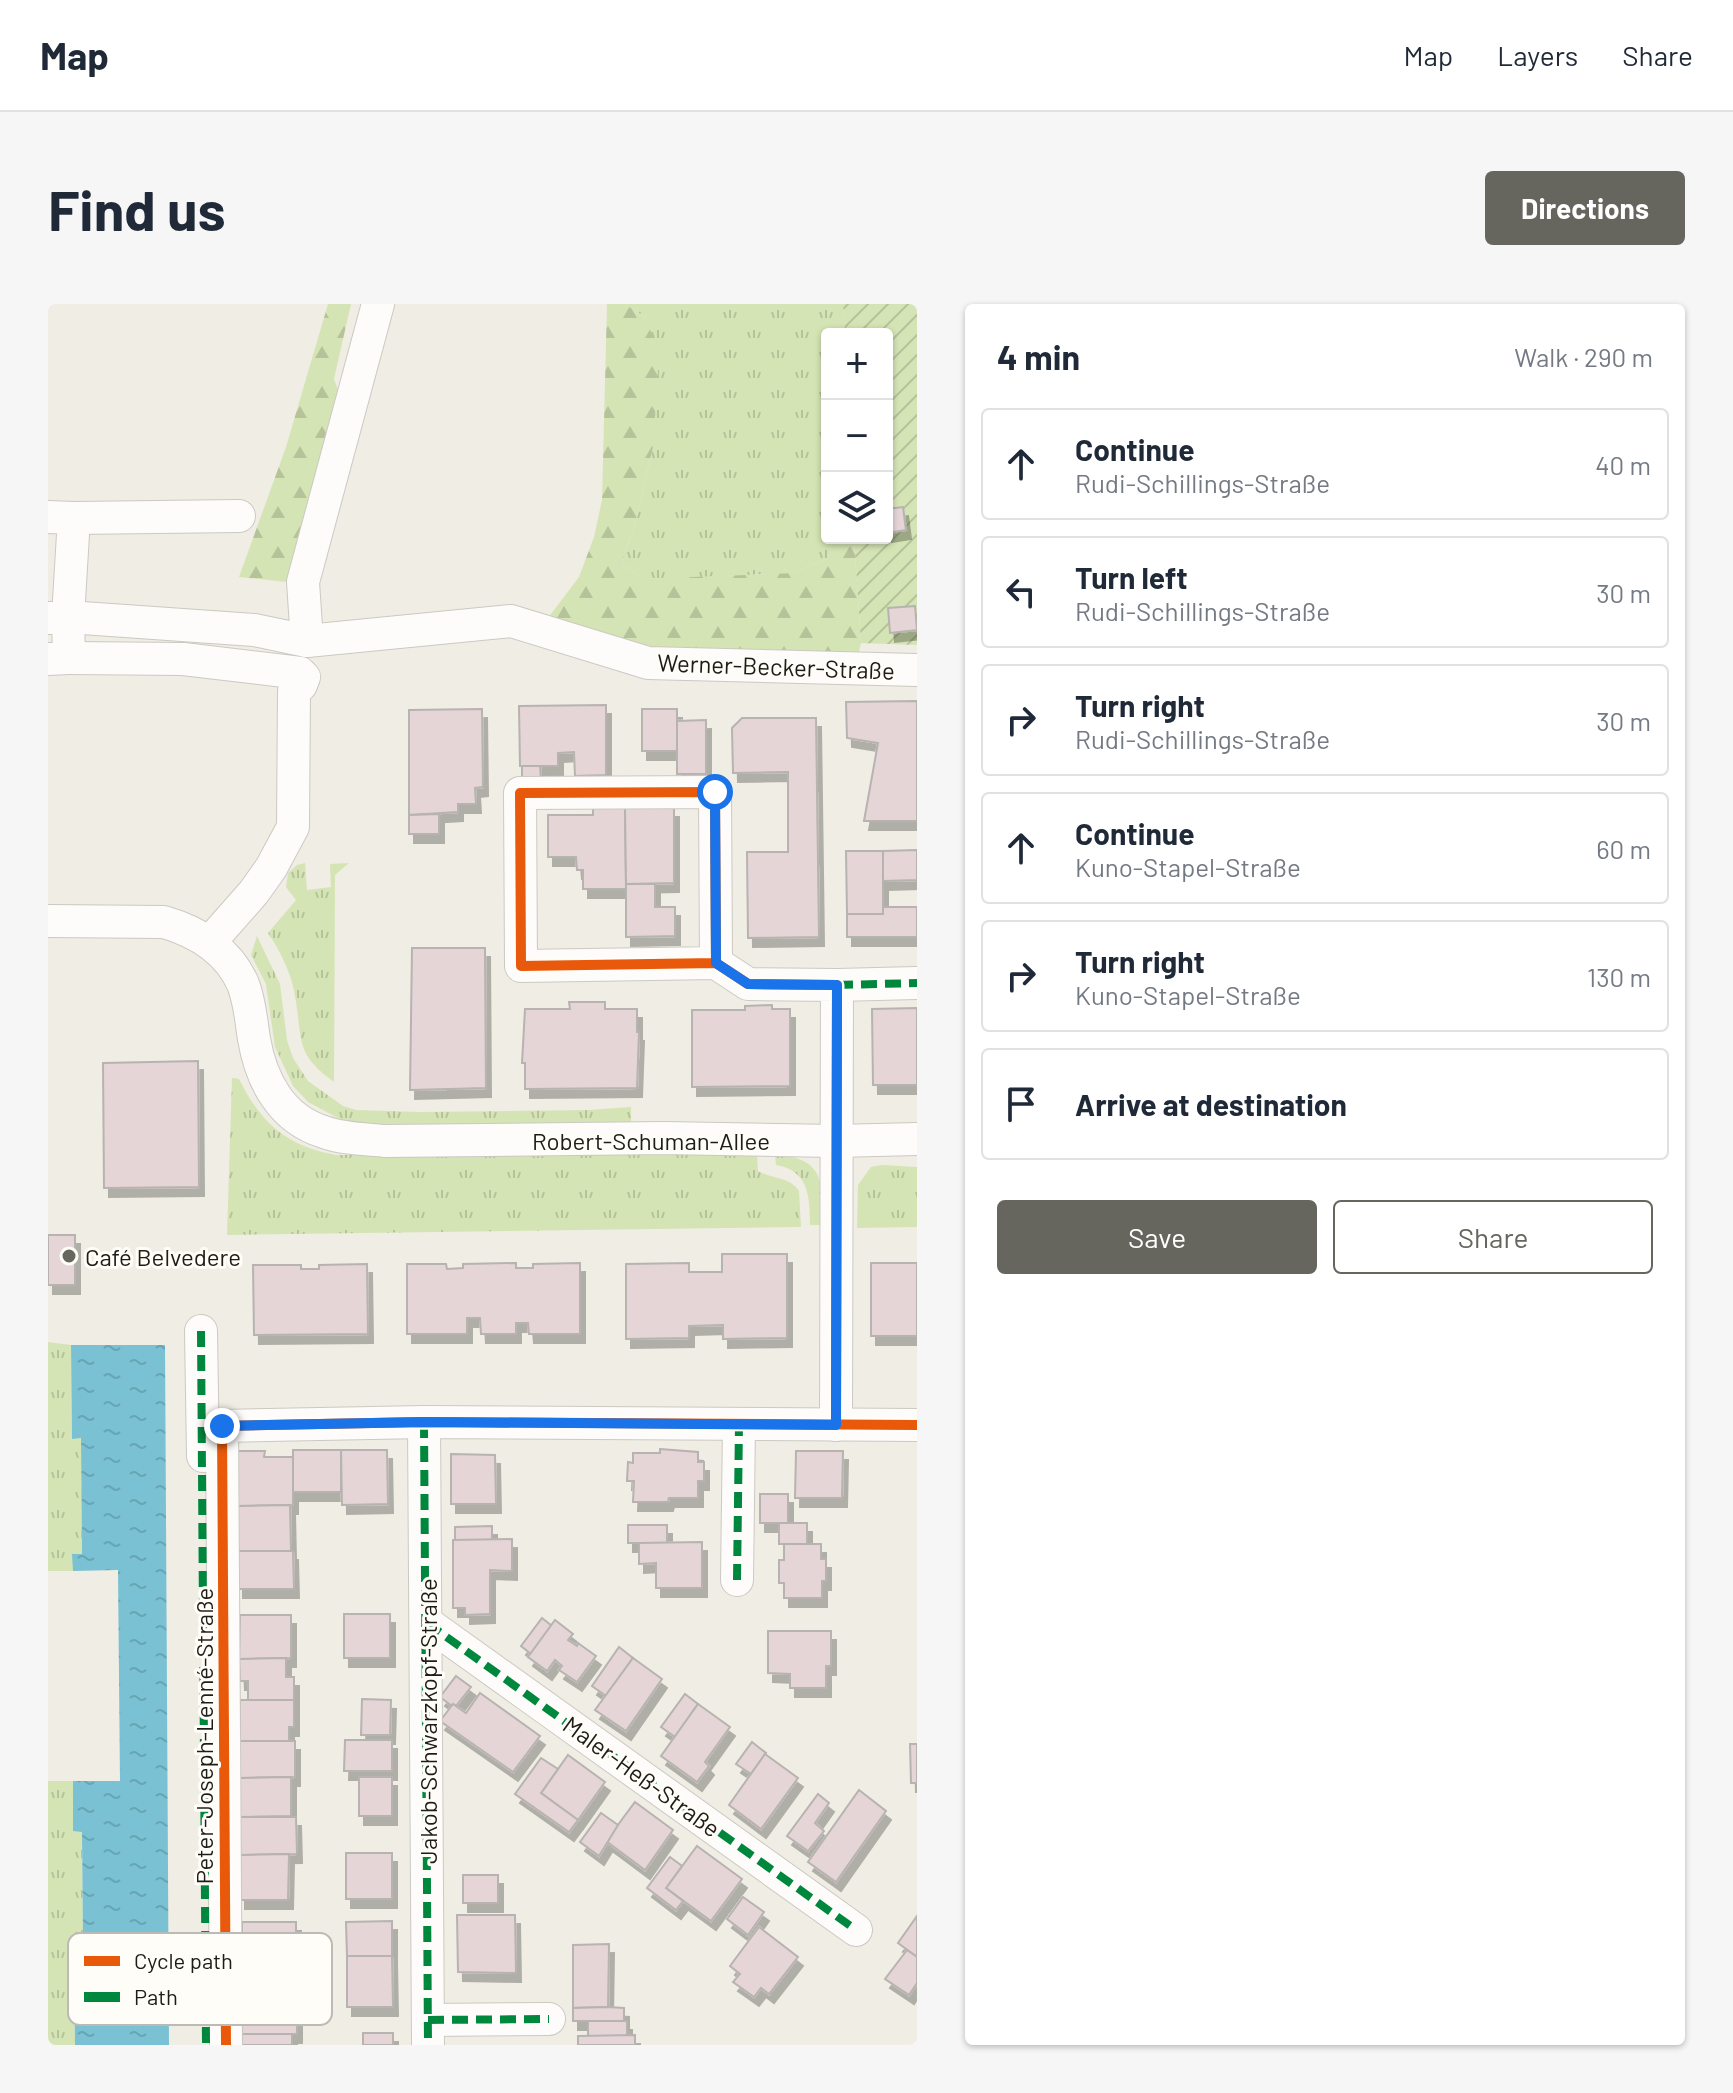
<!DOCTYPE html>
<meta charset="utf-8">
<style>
:root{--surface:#fff;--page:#f6f6f7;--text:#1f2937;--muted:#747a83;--line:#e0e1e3;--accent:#66655e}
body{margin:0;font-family:Barlow,sans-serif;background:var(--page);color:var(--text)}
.controls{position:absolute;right:24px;top:24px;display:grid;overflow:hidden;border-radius:8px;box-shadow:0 2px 6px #0004}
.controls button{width:72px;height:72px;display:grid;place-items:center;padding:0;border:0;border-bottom:2px solid var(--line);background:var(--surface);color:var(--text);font:40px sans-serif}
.stop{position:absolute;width:24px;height:24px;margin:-18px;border:6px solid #1a73e8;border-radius:50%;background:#fff}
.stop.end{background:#1a73e8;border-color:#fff;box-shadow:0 2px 8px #0008}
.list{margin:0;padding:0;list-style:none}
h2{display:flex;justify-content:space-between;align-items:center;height:104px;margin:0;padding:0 32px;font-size:34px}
h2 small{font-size:26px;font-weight:400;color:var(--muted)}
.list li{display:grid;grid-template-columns:52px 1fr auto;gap:24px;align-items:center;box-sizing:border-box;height:112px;margin:0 16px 16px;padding:0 16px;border:2px solid var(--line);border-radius:8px}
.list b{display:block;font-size:30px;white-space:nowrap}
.list p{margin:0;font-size:26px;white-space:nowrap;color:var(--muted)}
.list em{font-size:26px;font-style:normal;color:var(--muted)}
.actions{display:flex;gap:16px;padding:24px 32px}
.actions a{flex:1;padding:18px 0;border:2px solid var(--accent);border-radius:8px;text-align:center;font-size:28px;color:var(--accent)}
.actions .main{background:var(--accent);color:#fff}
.icon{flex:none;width:44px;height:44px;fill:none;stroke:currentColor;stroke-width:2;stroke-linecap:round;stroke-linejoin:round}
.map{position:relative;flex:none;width:869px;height:1741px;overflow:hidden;border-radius:8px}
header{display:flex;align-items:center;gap:48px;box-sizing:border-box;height:112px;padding:0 40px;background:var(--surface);border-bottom:2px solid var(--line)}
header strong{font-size:38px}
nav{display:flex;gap:44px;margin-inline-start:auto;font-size:28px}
.intro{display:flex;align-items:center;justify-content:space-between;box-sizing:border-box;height:192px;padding:0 48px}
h1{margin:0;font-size:56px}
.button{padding:20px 36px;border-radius:8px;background:var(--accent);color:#fff;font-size:28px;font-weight:700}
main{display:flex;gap:48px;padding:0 48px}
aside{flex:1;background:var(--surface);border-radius:8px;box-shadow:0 2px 6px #0004}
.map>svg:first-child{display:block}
</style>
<header>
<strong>Map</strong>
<nav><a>Map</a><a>Layers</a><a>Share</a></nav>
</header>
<div class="intro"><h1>Find us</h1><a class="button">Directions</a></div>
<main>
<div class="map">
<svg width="869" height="1741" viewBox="0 0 869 1741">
<defs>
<pattern id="grass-tufts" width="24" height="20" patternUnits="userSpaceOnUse" patternTransform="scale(2)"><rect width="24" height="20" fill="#d5e4b4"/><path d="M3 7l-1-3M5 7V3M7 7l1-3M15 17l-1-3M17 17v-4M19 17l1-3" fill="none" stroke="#b6c39a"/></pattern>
<pattern id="forest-firs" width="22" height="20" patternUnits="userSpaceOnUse" patternTransform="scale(2)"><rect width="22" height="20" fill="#d5e4b4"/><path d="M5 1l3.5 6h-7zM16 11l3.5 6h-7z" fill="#b6c39a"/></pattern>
<pattern id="garden-furrows" width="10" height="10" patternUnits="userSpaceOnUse" patternTransform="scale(2)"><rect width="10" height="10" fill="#d5e4b4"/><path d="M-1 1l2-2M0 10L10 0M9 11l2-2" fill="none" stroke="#b6c39a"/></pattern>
<pattern id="water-ripples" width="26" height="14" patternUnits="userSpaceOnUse" patternTransform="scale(2)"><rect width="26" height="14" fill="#79c1d3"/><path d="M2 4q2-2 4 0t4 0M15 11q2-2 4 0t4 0" fill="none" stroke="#68a5b4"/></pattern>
<filter id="shadow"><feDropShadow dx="5" dy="9" stdDeviation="0" flood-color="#0004"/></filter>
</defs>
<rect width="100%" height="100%" fill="#efede4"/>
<!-- grass -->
<g fill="url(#grass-tufts)">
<path d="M577 0H795L797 30H779V234H785L780 254 745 269 637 274 594 275 574 259 588 216 605 143 598 14Z"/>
<path d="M257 559 259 586 283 583 282 560 301 559 287 571 286 778C246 749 255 736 247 692 244 670 232 647 220 629L248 596 238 583 240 569 249 561Z"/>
<path d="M209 632 232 680 239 736 245 754 260 777 295 802 308 806 372 808 541 806 583 803V819L331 821 299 819 260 798 245 782 227 743 218 680 203 651Z"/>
<path d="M184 774 191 775C213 819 238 842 288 851L709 849 710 867C725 876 741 872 751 887L753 923 179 931Z"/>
<path d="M727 850C778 855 774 878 775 921H762C762 894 761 866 728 861Z"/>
<path d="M833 861 869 863V923L809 924 810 881 823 863Z"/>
<path d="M0 1038 23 1041 24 1134H33L34 1250H25V1267H0Z"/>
<path d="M0 1477H25V1526L34 1527 35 1642 26 1643 27 1741H0Z"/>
</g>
<!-- forest -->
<g fill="url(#forest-firs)">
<path d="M280 0H303L286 75 295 99 248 279 191 273 238 143Z"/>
<path d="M559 0H577L598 14 611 51 605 143 588 216 574 259 594 275 745 269 780 254 785 234H806L813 339 810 352 593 345 500 314 531 273 546 233 554 196Z"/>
</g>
<!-- garden -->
<path fill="url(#garden-furrows)" d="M795 0H869V341L813 339 806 234H839V30H797Z"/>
<!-- water -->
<path fill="url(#water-ripples)" d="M23 1041H117L121 1741H27L26 1643 35 1642 34 1528 25 1527V1477H72L70 1266 25 1267 24 1250H34L33 1134 24 1135Z"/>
<!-- building -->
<g fill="#e6d5d7" stroke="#b7b3b0" stroke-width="2" filter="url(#shadow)">
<path d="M855 203 858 226 839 229V205Z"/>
<path d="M867 302 869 326 842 329 840 304Z"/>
<path d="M869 397V517H816L830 439 799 434 798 398Z"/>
<path d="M558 401V471L527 472 526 448 510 449V462H472L471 402Z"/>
<path d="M434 405 435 483 427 484 428 500H410V508L361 511V406Z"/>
<rect x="594" y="405" width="35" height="42"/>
<path d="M694 414H768L771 633 700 634 699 548H740V468L685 469 684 424Z"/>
<path d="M658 416V470H629V417Z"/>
<path d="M474 462H492L493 475H474Z"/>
<path d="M545 504H577L578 585H535V566H529L528 553H500V511H545Z"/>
<path d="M577 504H626V579L578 580Z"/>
<path d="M391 510V530H361V511Z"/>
<path d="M869 546V576L835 577V547Z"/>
<path d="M798 547H835V610H799Z"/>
<path d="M578 580H607V603H627V632L578 633Z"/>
<path d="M835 603H869V633H799V610H835Z"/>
<path d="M364 644H437L438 784 362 786Z"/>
<path d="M521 698H557V705H589V728H591L589 784 477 785V759H474L477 705H522Z"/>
<path d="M724 701V705H742V782L644 783V706H697V702Z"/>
<path d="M869 704V781H825L824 705Z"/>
<path d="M150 757 151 883 56 884 55 759Z"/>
<rect x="0" y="931" width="27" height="50"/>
<path d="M674 950H739V1034L675 1035V1021L641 1022V1034L578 1035V960L641 959V968H674Z"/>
<path d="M468 959V964H485V960L532 959V1030H481L480 1019H468V1030H433L432 1014H419V1030H359V960H398L399 965 415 964V960Z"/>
<rect x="823" y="959" width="46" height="73"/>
<path d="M319 960 320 1030 206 1031 205 961H253V965H271V961Z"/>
<path d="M612 1145 650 1148V1158H656V1177H650V1194H621L620 1198H585L586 1177H579L580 1158 585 1159V1149H612Z"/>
<rect x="245" y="1146" width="48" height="42"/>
<path d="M293 1146H339L340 1200 294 1201Z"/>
<path d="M189 1147H217L216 1153H245V1201L190 1202Z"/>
<path d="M748 1147H795L794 1194H747Z"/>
<path d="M403 1150 447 1151 448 1200H403Z"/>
<rect x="712" y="1190" width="28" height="29"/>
<path d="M242 1201 243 1247H190V1202Z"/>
<rect x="731" y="1219" width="28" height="21"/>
<rect x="580" y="1221" width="39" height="18"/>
<path d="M444 1222V1236H407V1223Z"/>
<path d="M464 1235V1267L442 1266V1310L417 1311V1304H405V1236Z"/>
<path d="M654 1238V1284H608V1259L591 1260V1239Z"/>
<path d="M736 1240H773V1255H778V1277H774V1294H736V1279H731V1256H736Z"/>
<path d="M190 1247H245L246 1285H190Z"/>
<rect x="296" y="1310" width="46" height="44"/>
<path d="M192 1311H243V1354L191 1355Z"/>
<path d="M494 1314 504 1322 483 1350 473 1342Z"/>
<path d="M507 1316 525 1330 520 1336 529 1342 530 1339 548 1352 529 1378 511 1366 514 1362 507 1356 499 1367 480 1353Z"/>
<path d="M720 1327H783V1362H778V1384H742V1370L720 1369Z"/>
<path d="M571 1343 585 1354 558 1392 544 1382Z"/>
<path d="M238 1354V1373H246V1396H200V1377H192L191 1355Z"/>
<path d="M585 1354 614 1375 578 1427 547 1406Z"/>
<path d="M408 1372 423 1383 408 1402 405 1400 404 1402 392 1393Z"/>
<path d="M432 1389 492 1432 465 1468 392 1417 405 1400 418 1409Z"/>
<path d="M637 1390 650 1400 627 1433 613 1423Z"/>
<path d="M314 1395 343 1396 342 1431H313Z"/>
<path d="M192 1396H246V1423H241V1437H192Z"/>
<path d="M650 1400 682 1423 657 1458 661 1462 649 1478 613 1452Z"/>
<path d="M297 1436H344V1467H296Z"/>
<path d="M192 1437H247V1473L192 1474Z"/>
<path d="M704 1438 718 1449 703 1470 688 1460Z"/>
<path d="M862 1440H869V1479H863Z"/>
<path d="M717 1450 750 1474 713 1525 681 1501Z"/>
<path d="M520 1451 557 1478 530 1516 493 1489Z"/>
<path d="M493 1454 510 1465 493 1489 530 1516 521 1528 467 1490Z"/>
<path d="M243 1473V1512L192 1513V1474Z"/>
<rect x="311" y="1473" width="33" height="39"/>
<path d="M811 1486 838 1507 788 1578 760 1558Z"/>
<path d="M770 1490 781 1499 767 1519 776 1527 760 1547 739 1532Z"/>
<path d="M587 1498 625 1526 597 1566 558 1537Z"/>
<path d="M553 1509 570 1521 551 1552 532 1538Z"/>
<path d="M192 1513H248L249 1550 192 1551Z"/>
<path d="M649 1542 694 1575 663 1617 618 1584Z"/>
<rect x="298" y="1549" width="46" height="46"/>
<path d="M241 1550 240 1596H192V1551Z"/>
<path d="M622 1553 634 1562 618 1584 635 1597 628 1606 599 1584Z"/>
<rect x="415" y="1571" width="35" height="28"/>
<path d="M695 1593 716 1608 700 1631 679 1615Z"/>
<path d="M409 1611H467L468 1669 410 1668Z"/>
<path d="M869 1612V1653L850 1639Z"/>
<path d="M344 1617V1652H299L298 1618Z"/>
<path d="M194 1618H248V1644H237V1652H194Z"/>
<path d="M711 1623 750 1653 721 1690 713 1684 706 1693 685 1678 692 1670 682 1662Z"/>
<path d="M561 1640 560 1703 525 1704V1641Z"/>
<path d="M859 1646 869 1653V1679L861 1691 837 1675Z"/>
<path d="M299 1652H344L345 1703H299Z"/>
<rect x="194" y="1703" width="55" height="27"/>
<path d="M560 1703 576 1704V1717H525V1704Z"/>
<path d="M579 1717V1732H540V1717Z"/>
<rect x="315" y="1729" width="30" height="12"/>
<rect x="194" y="1730" width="50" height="11"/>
<path d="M587 1731V1741H530V1732Z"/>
</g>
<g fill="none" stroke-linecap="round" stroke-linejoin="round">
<!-- minor casing -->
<g stroke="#cbc9c2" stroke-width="34">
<g id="minor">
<path d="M0 213 26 214 20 313 1 314"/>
<path d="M26 214 191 212"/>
<path d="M259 337 255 278 330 0"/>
<path d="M21 354 135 355 244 368 252 369 256 373 253 381 246 387 245 523 223 564 206 588 162 638"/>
<path d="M0 355 21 354 20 313 206 326 259 337 463 317 600 359 869 366"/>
<path d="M0 617 116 618C150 628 180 646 195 680 202 698 203 716 206 735 213 776 233 815 276 828 295 835 316 835 337 837L616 834 788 837 869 835"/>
<path d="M668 659 667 488 472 489 473 662 668 659 700 680 789 681 788 1121"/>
<path d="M789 681 869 679"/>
<path d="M153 1027 155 1152"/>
<path d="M376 1118 380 1741"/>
<path d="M689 1276 691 1120"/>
<path d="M379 1319 808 1626"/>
<path d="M380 1716 501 1715"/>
<path d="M178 1741 174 1122 376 1118 869 1121"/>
</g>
</g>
<!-- minor -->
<use href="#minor" stroke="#fdfcfb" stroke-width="32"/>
<!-- quiet -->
<g stroke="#00873e" stroke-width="8" stroke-dasharray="16 8" stroke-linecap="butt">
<path d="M789 681 869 679"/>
<path d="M153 1027 158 1741"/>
<path d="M376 1118 380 1741"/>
<path d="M689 1276 691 1120"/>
<path d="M379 1319 808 1626"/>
<path d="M380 1716 501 1715"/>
</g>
<!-- cycleway casing -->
<g stroke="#fffdf7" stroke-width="15">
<g id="cycleway">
<path d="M668 659 667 488 472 489 473 662 668 659 700 680 789 681 788 1121"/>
<path d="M178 1741 174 1122 376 1118 869 1121"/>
</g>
</g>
<!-- cycleway -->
<use href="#cycleway" stroke="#e8590c" stroke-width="10"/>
</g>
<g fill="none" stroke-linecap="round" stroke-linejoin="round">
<!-- route -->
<path stroke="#1a73e8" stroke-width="10" d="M174 1122 376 1118 788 1121 789 681 700 680 668 659 667 488"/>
</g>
<!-- markers -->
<circle fill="#66655e" stroke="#fffdf7" stroke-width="3" cx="21" cy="952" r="8"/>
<g text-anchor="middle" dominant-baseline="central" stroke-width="6" stroke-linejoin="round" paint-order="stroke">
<!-- street labels -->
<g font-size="24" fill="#1d1c16" stroke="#fffdf7">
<text transform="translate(728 362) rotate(2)">Werner-Becker-Straße</text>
<text x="603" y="836">Robert-Schuman-Allee</text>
<text transform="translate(379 1417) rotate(-90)">Jakob-Schwarzkopf-Straße</text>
<text transform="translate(155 1432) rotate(-90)">Peter-Joseph-Lenné-Straße</text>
<text transform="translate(594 1472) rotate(36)">Maler-Heß-Straße</text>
</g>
<!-- poi labels -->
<g font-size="24" fill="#1d1c16" stroke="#fffdf7" text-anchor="start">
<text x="37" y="952">Café Belvedere</text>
</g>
</g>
<!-- legend -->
<rect x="20" y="1629" width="264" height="92" rx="12" fill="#fffdf7" stroke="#bbbab4" stroke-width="2"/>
<rect x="36" y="1652" width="36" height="10" fill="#e8590c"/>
<rect x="36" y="1688" width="36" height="10" fill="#00873e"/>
<g font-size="22" fill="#1d1c16">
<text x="86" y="1665">Cycle path</text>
<text x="86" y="1701">Path</text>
</g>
</svg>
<div class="controls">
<button>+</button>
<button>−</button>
<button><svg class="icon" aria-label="layers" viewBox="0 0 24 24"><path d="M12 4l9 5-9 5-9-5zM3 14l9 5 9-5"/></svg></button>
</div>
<div class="stop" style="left:667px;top:488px"></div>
<div class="stop end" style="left:174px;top:1122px"></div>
</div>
<aside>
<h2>4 min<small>Walk · 290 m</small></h2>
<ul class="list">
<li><svg class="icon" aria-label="ahead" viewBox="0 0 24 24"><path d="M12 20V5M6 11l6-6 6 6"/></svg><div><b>Continue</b><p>Rudi-Schillings-Straße</p></div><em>40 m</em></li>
<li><svg class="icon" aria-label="left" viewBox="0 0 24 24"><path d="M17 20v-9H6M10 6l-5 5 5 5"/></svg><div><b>Turn left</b><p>Rudi-Schillings-Straße</p></div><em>30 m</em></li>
<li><svg class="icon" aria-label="right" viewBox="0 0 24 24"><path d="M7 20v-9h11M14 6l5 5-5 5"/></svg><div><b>Turn right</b><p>Rudi-Schillings-Straße</p></div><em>30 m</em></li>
<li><svg class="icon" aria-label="ahead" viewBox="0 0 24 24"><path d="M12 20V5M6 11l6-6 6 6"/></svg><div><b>Continue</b><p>Kuno-Stapel-Straße</p></div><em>60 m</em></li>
<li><svg class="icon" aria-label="right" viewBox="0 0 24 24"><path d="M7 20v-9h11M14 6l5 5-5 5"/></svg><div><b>Turn right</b><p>Kuno-Stapel-Straße</p></div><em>130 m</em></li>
<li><svg class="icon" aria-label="arrive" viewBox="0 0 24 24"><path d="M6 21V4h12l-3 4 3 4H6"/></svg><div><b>Arrive at destination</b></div></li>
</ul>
<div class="actions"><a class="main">Save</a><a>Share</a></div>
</aside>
</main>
